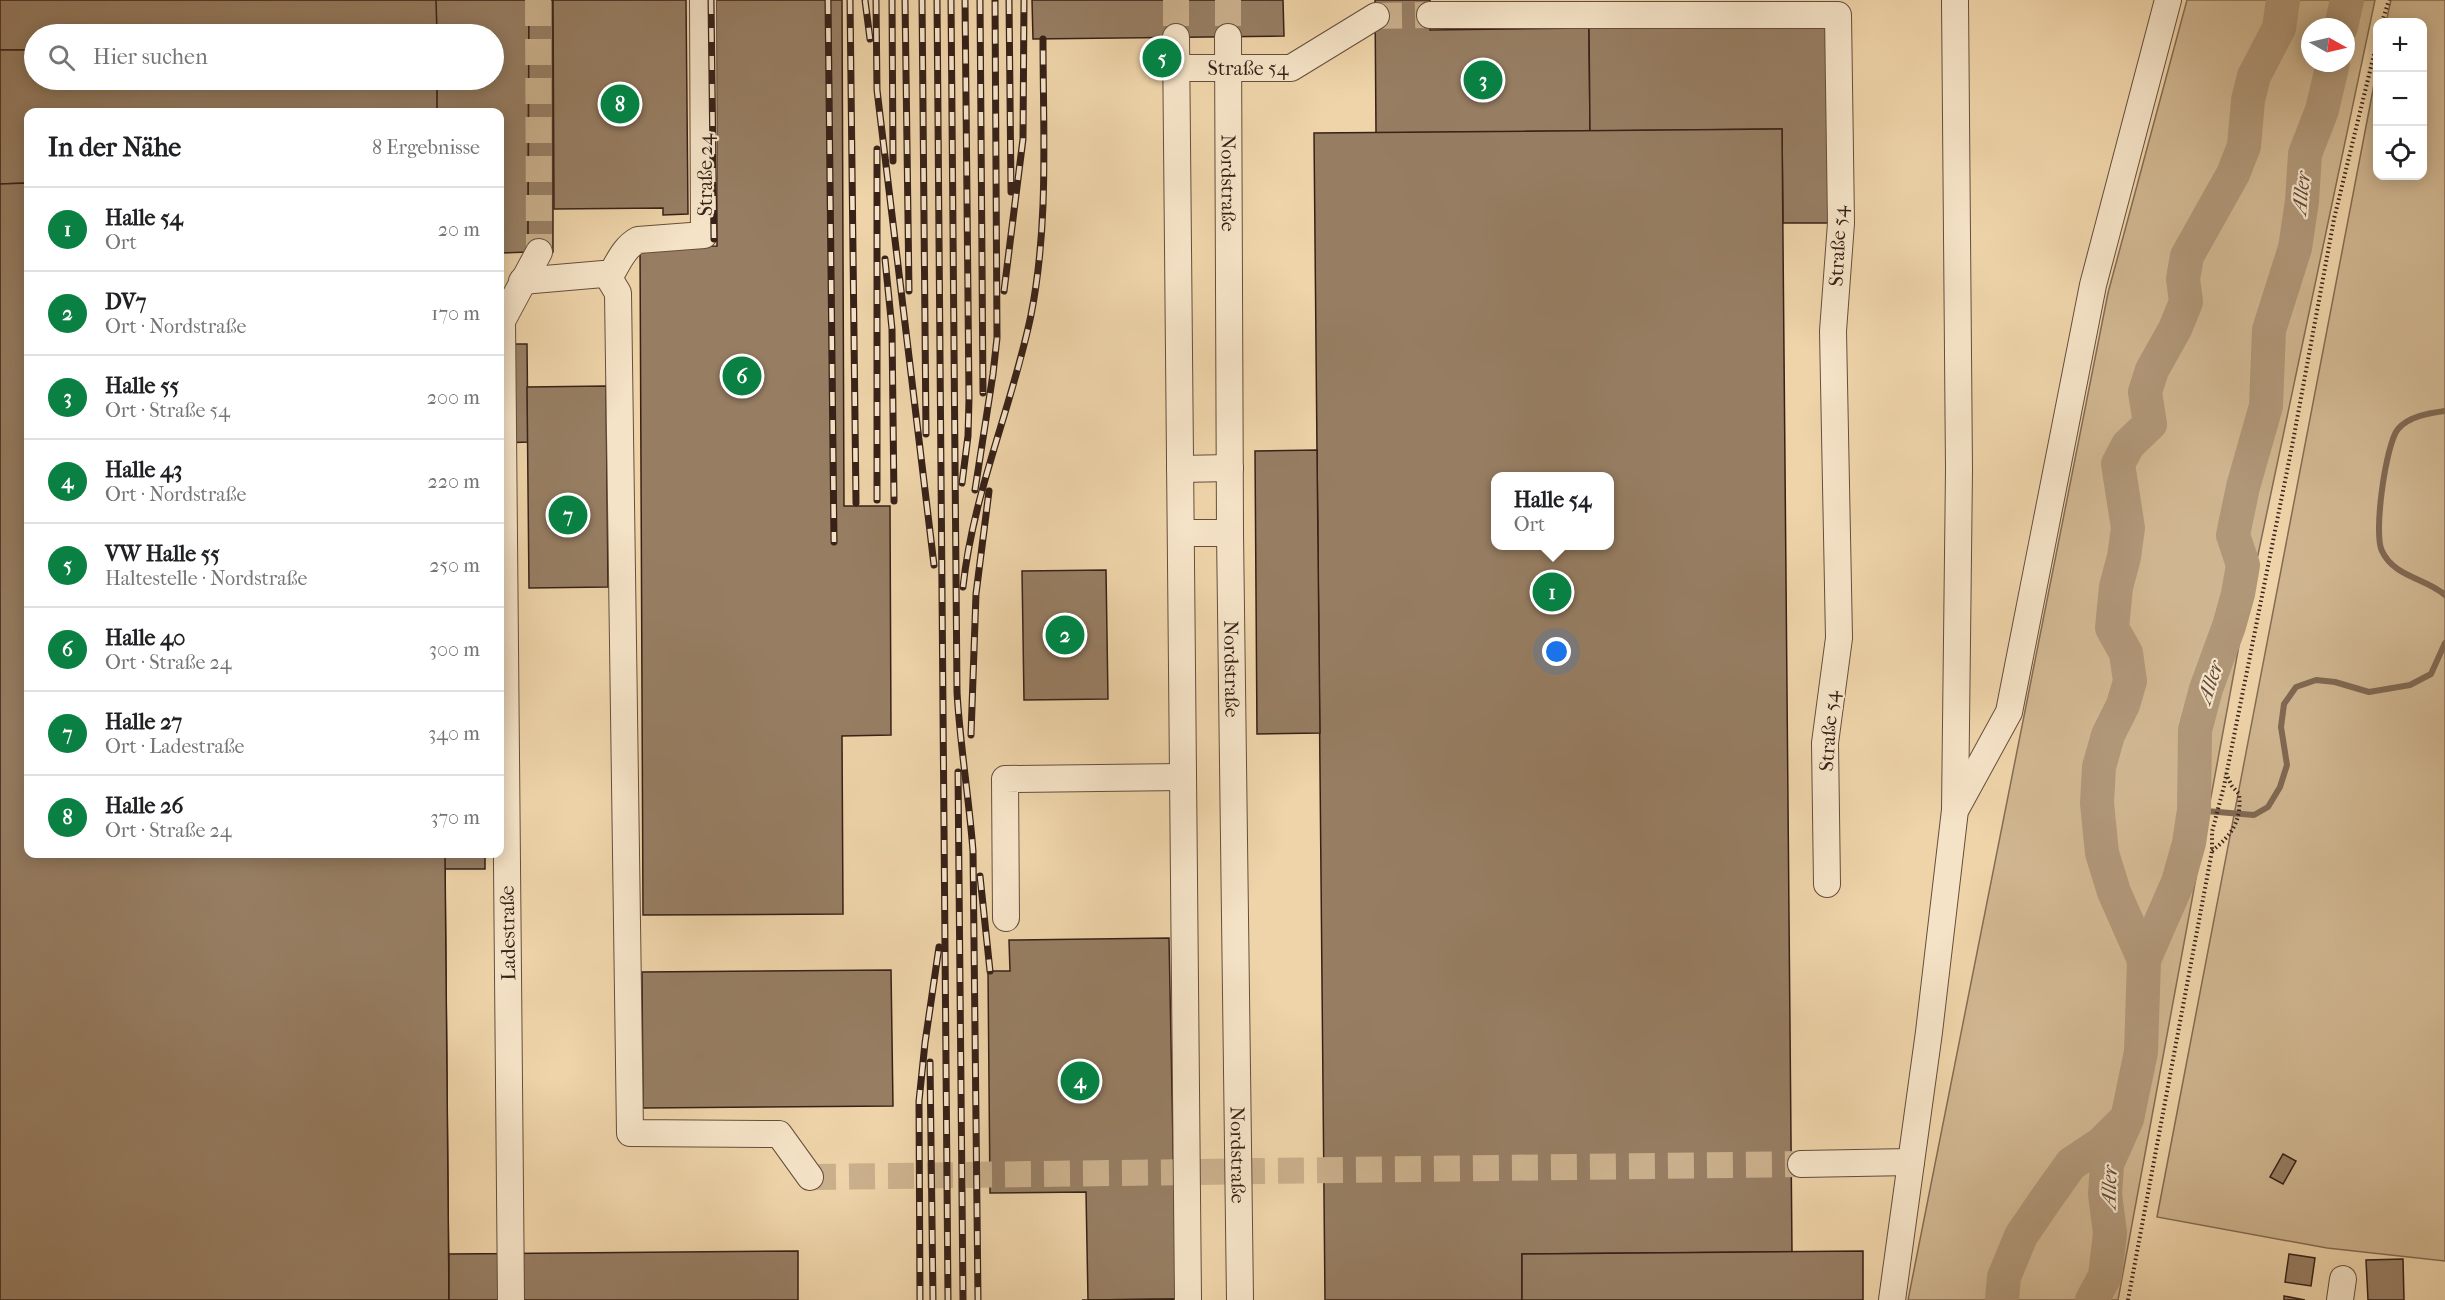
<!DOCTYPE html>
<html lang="de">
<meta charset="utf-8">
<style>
:root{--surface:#fff;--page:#f2f2f2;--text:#202124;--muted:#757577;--line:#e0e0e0;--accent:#0b8043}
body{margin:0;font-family:"IM FELL French Canon",serif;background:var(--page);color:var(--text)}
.controls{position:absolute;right:18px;top:18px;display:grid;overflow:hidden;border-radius:12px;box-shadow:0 3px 15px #0003}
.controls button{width:54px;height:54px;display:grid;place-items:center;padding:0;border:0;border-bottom:2px solid var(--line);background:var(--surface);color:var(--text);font:30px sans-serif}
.compass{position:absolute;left:2301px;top:18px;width:54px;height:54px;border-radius:50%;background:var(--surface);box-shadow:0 3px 15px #0003;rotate:98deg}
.you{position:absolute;left:1557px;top:652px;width:21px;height:21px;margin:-15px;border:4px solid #fff;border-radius:50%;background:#1a73e8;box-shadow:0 0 0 9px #1a73e833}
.badge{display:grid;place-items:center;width:39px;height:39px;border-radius:50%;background:var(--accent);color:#fff;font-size:20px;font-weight:700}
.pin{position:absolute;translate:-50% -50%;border:3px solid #fff;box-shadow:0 2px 6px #0006}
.popup{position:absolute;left:1491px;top:472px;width:123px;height:78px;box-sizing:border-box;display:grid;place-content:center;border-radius:12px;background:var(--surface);filter:drop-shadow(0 2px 4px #0005);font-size:20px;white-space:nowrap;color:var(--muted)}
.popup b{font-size:22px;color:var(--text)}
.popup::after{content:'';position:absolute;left:50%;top:100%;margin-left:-12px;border:12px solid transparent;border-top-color:var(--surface)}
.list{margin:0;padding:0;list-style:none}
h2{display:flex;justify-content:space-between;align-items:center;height:78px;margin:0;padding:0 24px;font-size:26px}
h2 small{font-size:20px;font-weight:400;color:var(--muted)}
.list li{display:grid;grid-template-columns:39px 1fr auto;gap:18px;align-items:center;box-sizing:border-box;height:84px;padding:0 24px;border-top:2px solid var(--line)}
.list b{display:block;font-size:22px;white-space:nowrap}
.list p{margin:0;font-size:20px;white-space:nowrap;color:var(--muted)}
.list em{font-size:20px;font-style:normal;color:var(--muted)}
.icon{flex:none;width:33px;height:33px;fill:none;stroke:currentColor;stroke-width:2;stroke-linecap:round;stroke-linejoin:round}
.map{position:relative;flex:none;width:2445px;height:1300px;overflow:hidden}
.search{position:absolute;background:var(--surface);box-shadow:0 3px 15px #0003;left:24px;top:24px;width:480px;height:66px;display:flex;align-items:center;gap:15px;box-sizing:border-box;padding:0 21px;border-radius:33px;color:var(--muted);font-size:22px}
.panel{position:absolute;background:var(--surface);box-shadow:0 3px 15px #0003;left:24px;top:108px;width:480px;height:750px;border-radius:12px}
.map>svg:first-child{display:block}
</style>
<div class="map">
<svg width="2445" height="1300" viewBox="0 0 2445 1300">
<rect width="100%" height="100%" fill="#efd4a9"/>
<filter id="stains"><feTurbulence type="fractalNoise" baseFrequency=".00333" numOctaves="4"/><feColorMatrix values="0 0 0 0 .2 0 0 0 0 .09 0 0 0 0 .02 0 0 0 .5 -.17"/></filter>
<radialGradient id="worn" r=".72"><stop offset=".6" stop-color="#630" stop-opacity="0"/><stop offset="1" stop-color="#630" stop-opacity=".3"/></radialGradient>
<!-- green -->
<g fill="#d0b690" stroke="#846c54" stroke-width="1.5" fill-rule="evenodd">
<path d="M2187 0H2375L2240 640 2118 1300H1908L2108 293ZM2310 27H2346V63H2310Z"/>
<path d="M2391 0H2445V1261L2327 1248 2157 1217 2377 69 2378 176H2422V22H2386Z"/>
</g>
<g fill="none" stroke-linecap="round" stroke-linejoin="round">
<!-- stream -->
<g stroke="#806852" stroke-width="6">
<path d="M2445 411C2430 413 2409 416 2398 429 2386 443 2373 534 2382 551 2394 577 2426 578 2445 595"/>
<path d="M2194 810 2254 815 2268 807 2280 787 2287 765 2281 727 2284 704 2296 687 2316 680 2335 682 2369 692 2410 685 2431 674 2445 643"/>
</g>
<!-- river -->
<g stroke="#b09778" stroke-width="34">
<path d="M2341 27 2347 0"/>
<path d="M2144 960 2114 892 2102 853 2097 803 2099 767 2108 735 2123 705 2130 681 2126 653 2112 628 2116 587 2124 557 2128 528 2118 464 2128 445 2150 424 2145 392 2152 370 2175 329 2186 302 2183 279 2187 256 2233 174 2244 146 2248 100 2254 76 2279 28 2283 0"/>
<path d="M2002 1300 2004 1277 2021 1236 2044 1202 2071 1164 2101 1144 2121 1124"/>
<path d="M2092 1300 2105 1276 2110 1233 2105 1194 2107 1164 2127 1119 2141 1052 2144 960 2178 882 2189 843 2194 810 2195 730 2206 689 2229 626 2238 594 2243 565 2233 535 2243 487 2266 406 2269 330 2295 248 2302 201 2305 154 2322 110 2333 63"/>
</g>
</g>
<!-- building -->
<g fill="#977e63" stroke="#372118" stroke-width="1.5" fill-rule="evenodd">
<path d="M0 0H529L528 252 500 253V112H28V854H485V869H445L449 1300H0ZM34 34H494V80H34Z"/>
<path d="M0 0H436L437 34H34V50H0Z"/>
<path d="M529 0H553V252H528Z"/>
<path d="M553 0H686L688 214 663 215V208L554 209Z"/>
<path d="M716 0H842L844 506H890L891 735 842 736 843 914 643 915 640 247 717 246Z"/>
<path d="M1032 0H1283L1284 36 1033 39Z"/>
<path d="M1375 0H1430V30L1589 28 1590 131 1376 133Z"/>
<path d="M1830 26 1832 223H1783L1782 129 1590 131 1589 28Z"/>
<path d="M0 50H34V80H437V112H28V183L0 184Z"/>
<path d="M1782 129 1792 1252 1522 1254V1300H1325L1314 133ZM1495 476H1609V546H1495Z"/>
<path d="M28 183V854H445L449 1300H0V184Z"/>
<path d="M500 344H527L528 442 500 443Z"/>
<path d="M606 386 608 587 529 588 527 387Z"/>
<path d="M1317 450 1320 733 1257 734 1255 451Z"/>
<path d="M1106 570 1108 699 1024 700 1022 571Z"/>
<path d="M1169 938 1176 1299 1088 1300 1086 1192 990 1193 988 971H1010L1009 940Z"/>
<path d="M891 970 893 1106 643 1108 642 972Z"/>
<path d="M2283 1154 2296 1161 2283 1184 2270 1177Z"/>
<path d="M798 1251V1300H449V1254Z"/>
<path d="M1863 1251V1300H1522V1254Z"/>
<path d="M2289 1254 2315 1258 2311 1286 2285 1282Z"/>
<path d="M2403 1259 2404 1300H2368L2366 1260Z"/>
<path d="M2284 1296 2305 1300H2284Z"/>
<path d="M1176 1299 1188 1300H1082H1088Z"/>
</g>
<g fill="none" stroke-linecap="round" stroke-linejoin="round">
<!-- minor-tunnel -->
<g stroke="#cab08c" stroke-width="26" stroke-dasharray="26 13" stroke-linecap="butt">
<path d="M538 0 539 252"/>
<path d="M1176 0V37"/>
<path d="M1228 0V37"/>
<path d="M1376 16 1430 15"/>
<path d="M810 1177 1801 1164"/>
</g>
<!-- minor casing -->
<g stroke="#654e3c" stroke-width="28">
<g id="minor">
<path d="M1430 15H1838L1841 223 1833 331 1839 638 1825 743 1827 884"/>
<path d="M1176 37 1188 1300"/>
<path id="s1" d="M1228 37 1230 533 1240 1300"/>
<path id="s2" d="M1176 68H1291L1376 16"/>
<path d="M609 278C617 265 624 247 638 240L704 235 703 0"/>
<path d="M522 281 603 274 609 278 618 293 630 1133 779 1134 810 1177"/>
<path d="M1180 469 1230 468"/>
<path d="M1181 533H1230"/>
<path d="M1957 807 2009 712 2093 285 2168 0"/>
<path d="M1006 918 1005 779 1183 777"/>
<path d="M1801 1164 1911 1162"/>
<path d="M511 1300 502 321 539 252"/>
<path d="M1892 1300 1929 1032 1955 810 1959 470 1955 0"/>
<path d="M2340 1300 2343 1279"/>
</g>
</g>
<!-- path -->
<g stroke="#372118" stroke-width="4" stroke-dasharray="1.5 3" stroke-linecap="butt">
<path d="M2382 22 2389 0"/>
<path d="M2212 851C2232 835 2242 820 2239 794L2232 786 2226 774"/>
<path d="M2128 1300 2212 851V832L2224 786 2293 441 2334 219 2378 38"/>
</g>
<!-- minor -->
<use href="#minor" stroke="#f5e3c7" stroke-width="26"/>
<!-- rail casing -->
<g stroke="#372118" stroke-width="7">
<g id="rail">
<path d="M711 0 714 239"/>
<path d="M828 0 834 542"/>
<path d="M850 0 856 503"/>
<path d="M865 0 870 39"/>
<path d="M876 0 877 90 934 565"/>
<path d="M892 0 893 161"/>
<path d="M905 0 909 291"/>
<path d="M922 0 926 434"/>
<path d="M937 0 948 1300"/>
<path d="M951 0 957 692C960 745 969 798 973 851L978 1300"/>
<path d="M980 0 983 393"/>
<path d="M1009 0 1011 192"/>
<path d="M885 259 892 329 894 501"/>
<path d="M1004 291 1023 139 1024 0"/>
<path d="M962 483 968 436 969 399 965 0"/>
<path d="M975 490 993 374 997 338 995 0"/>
<path d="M877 500V149"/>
<path d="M963 587C973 493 1012 407 1031 315 1049 224 1043 131 1043 39"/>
<path d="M971 735 976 594 989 491"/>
<path d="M958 772 963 1300"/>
<path d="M980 876 990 971"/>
<path d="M930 1062 933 1300"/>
<path d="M920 1300 919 1101 925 1043 939 947"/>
</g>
</g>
<!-- rail -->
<use href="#rail" stroke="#f5e3c7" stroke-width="4.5" stroke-dasharray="14" stroke-linecap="butt"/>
</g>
<g text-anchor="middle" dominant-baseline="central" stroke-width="4.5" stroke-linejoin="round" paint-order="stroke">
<!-- street labels -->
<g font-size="20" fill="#372118" stroke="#f5e3c7">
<text stroke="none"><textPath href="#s2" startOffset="72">Straße 54</textPath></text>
<text transform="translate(705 175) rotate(-90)">Straße 24</text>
<text stroke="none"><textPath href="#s1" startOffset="146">Nordstraße</textPath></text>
<text transform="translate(1838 246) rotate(-87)">Straße 54</text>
<text stroke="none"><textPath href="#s1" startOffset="632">Nordstraße</textPath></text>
<text transform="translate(1829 731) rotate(-86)">Straße 54</text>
<text transform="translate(508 933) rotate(-91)">Ladestraße</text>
<text stroke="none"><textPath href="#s1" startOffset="1118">Nordstraße</textPath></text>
</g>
<!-- water labels -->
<g font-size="21" font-style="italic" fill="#614a3a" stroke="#f5e3c7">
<text transform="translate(2301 193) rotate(-84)">Aller</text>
<text transform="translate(2210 682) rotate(-72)">Aller</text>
<text transform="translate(2109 1187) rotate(-88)">Aller</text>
</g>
</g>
<rect width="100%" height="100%" filter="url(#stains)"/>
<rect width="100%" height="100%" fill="url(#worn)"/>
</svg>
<div class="controls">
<button>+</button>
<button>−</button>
<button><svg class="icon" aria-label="locate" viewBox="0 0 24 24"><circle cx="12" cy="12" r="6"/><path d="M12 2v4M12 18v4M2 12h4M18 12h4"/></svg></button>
</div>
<svg class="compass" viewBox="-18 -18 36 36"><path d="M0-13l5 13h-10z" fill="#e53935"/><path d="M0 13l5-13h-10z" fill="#757577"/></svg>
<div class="you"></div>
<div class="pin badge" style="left:1552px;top:592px">1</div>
<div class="popup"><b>Halle 54</b>Ort</div>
<div class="pin badge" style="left:1065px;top:635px">2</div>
<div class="pin badge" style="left:1483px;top:80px">3</div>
<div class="pin badge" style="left:1080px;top:1081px">4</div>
<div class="pin badge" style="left:1162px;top:58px">5</div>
<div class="pin badge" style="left:742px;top:376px">6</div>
<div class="pin badge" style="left:568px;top:515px">7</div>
<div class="pin badge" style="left:620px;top:104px">8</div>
<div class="search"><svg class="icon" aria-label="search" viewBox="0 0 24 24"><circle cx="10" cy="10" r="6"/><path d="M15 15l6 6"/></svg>Hier suchen</div>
<section class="panel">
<h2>In der Nähe<small>8 Ergebnisse</small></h2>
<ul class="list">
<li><span class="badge">1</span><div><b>Halle 54</b><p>Ort</p></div><em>20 m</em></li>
<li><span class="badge">2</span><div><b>DV7</b><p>Ort · Nordstraße</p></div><em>170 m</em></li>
<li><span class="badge">3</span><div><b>Halle 55</b><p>Ort · Straße 54</p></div><em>200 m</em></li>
<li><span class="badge">4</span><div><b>Halle 43</b><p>Ort · Nordstraße</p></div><em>220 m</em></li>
<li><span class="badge">5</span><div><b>VW Halle 55</b><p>Haltestelle · Nordstraße</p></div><em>250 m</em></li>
<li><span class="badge">6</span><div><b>Halle 40</b><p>Ort · Straße 24</p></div><em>300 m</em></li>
<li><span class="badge">7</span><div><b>Halle 27</b><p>Ort · Ladestraße</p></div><em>340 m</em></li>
<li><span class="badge">8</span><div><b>Halle 26</b><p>Ort · Straße 24</p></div><em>370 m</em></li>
</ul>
</section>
</div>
